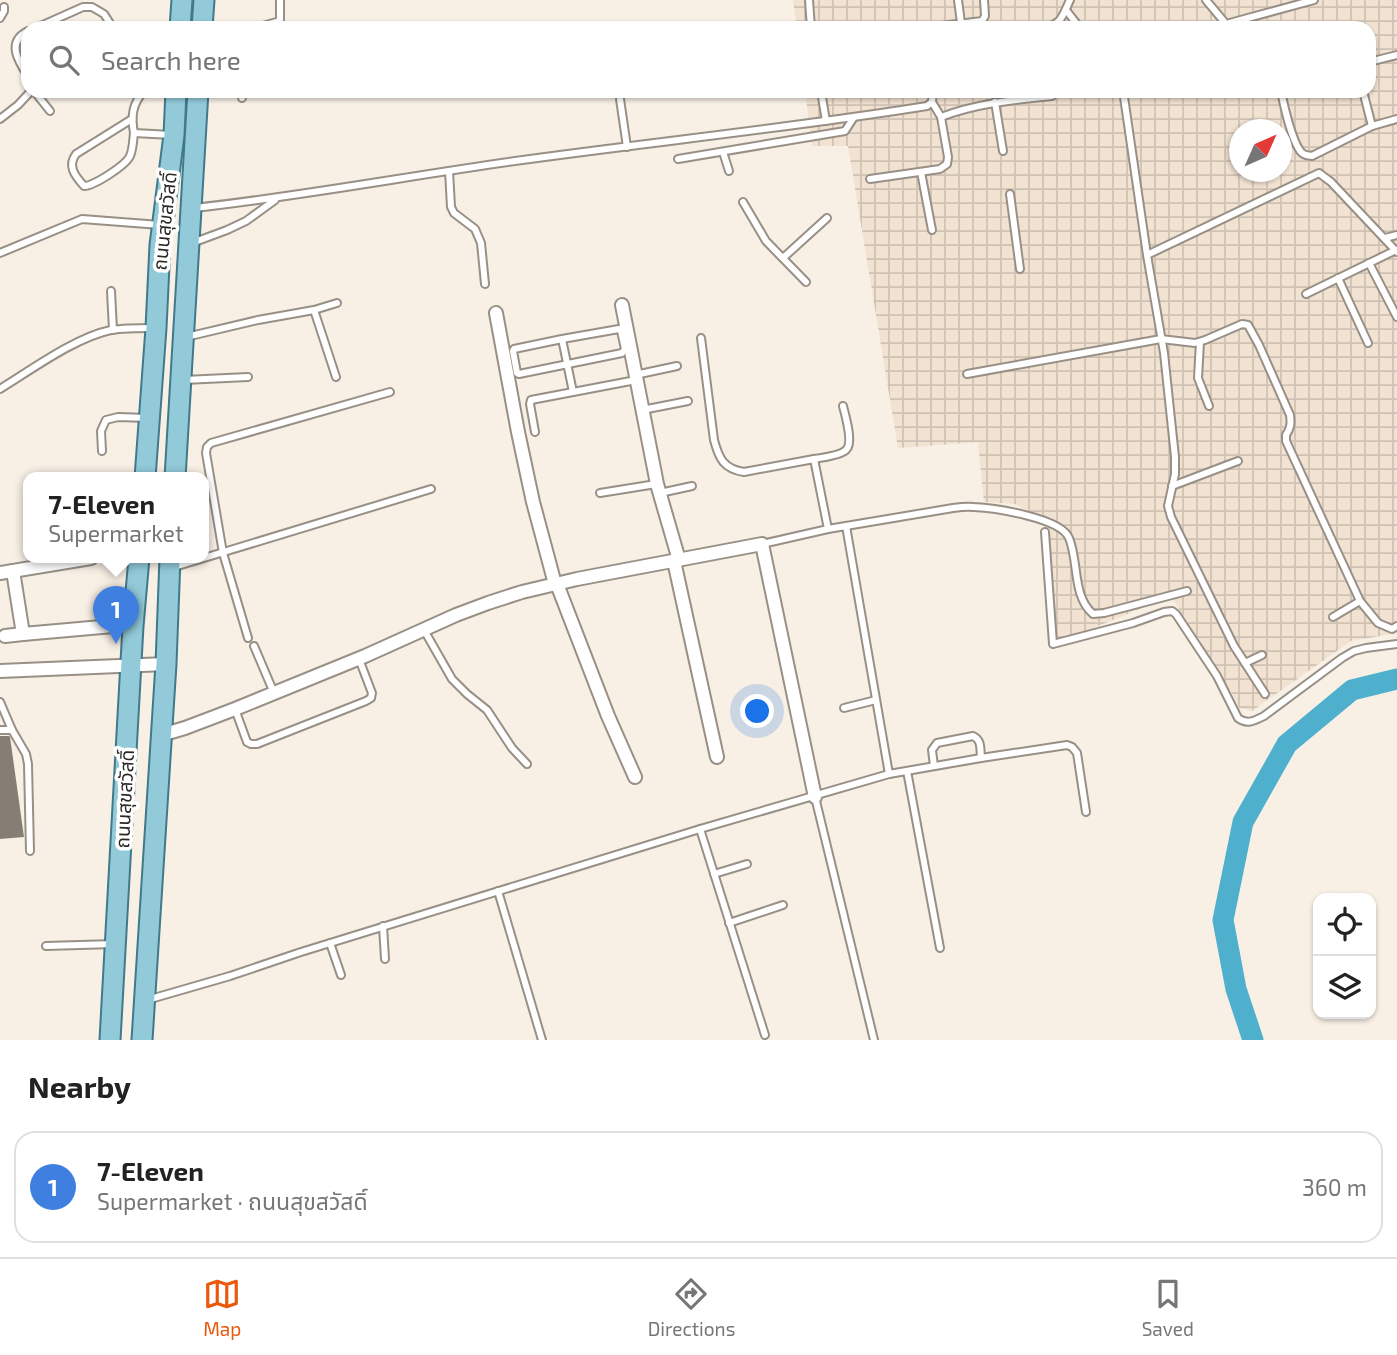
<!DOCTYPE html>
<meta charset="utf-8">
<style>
:root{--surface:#fff;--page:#f6f6f6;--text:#222;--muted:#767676;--line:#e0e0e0;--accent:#ea580c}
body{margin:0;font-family:"Exo 2","Noto Sans Thai",sans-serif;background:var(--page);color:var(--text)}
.controls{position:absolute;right:21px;bottom:21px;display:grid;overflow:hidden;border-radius:14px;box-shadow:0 2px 5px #0004}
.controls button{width:63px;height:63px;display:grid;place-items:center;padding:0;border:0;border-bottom:2px solid var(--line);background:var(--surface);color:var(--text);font:35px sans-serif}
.compass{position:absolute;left:1229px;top:119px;width:63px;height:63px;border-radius:50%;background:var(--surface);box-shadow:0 2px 5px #0004;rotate:45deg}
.you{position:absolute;left:758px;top:712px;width:24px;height:24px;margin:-18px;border:5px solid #fff;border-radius:50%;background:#1a73e8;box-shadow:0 0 0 10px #1a73e833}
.badge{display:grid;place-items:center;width:46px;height:46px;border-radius:50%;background:var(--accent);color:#fff;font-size:23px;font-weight:700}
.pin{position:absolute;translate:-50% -58px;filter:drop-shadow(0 2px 4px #0008)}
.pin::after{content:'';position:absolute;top:37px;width:24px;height:21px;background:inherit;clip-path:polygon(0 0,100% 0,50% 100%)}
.popup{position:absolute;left:23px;top:472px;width:186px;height:91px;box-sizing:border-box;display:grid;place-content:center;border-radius:14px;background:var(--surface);filter:drop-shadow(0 2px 5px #0005);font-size:23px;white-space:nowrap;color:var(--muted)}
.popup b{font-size:26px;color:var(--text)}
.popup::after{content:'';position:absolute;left:50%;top:100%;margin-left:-14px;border:14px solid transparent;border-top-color:var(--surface)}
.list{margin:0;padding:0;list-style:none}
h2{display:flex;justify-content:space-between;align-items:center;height:91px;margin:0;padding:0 28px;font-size:30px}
h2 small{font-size:23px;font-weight:400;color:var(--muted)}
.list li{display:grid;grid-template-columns:46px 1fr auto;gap:21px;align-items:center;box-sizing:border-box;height:112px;margin:0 14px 14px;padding:0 14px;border:2px solid var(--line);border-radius:21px}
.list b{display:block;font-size:26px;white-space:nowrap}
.list p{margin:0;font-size:23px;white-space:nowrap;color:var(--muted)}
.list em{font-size:23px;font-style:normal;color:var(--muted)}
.icon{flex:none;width:38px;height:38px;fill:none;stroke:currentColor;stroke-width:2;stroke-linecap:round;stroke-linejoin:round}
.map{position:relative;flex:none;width:1397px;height:1040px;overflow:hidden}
.search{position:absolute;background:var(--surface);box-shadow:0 2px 5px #0004;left:21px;right:21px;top:21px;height:77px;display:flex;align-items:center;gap:18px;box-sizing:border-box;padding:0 24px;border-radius:21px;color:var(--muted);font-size:26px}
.sheet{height:217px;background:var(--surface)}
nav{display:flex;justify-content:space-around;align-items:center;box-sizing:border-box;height:98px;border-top:2px solid var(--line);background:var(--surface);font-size:19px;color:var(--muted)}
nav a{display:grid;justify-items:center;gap:4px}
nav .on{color:var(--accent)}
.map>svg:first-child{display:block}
</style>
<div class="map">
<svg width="1397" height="1040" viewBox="0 0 1397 1040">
<defs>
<pattern id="industrial-grid" width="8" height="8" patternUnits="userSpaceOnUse" patternTransform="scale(1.75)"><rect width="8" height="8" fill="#f1e2d2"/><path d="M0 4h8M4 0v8" fill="none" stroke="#cfc2b4"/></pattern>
</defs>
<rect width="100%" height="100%" fill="#f8efe5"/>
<!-- industrial -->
<path fill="url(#industrial-grid)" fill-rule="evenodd" d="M793 0H1397V633L1351 641 1252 711 1239 708 1235 698 1171 596 1055 644 1047 522 1015 504 984 502 978 442 898 448 848 146H812L805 91H1369V28H797ZM1240 130H1282V172H1240Z"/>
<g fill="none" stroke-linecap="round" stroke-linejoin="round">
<!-- river -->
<path stroke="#4fb0cd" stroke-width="21" d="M1253 1040 1236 989 1223 920 1243 822 1287 744 1352 690 1397 679"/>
</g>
<!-- building -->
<path fill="#867e75" d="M0 736H9L10 737 24 837 0 839Z"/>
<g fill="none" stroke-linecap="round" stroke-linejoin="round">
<!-- service casing -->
<g stroke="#989086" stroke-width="10">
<g id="service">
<path d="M809 0 811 28"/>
<path d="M958 0 961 23"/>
<path d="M1206 0 1226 24 1314 0"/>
<path d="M1066 10 1080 28"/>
<path d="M0 18 4 11V7"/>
<path d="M36 28 83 7H92L104 14 113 28"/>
<path d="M256 28 280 21V0"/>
<path d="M925 28 982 21 985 16 984 0"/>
<path d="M1043 28C1062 24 1062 17 1070 0"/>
<path d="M28 31C6 42 18 61 28 76"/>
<path d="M1369 62 1397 55"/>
<path d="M34 91 50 111"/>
<path d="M144 91C132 104 131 117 134 133L172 135"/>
<path d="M241 91 242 98"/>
<path d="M821 91 826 121"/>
<path d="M1121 91 1124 97 1147 255 1164 353 1175 457V474L1168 506 1171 517 1234 646 1245 663 1262 655"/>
<path d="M1281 91C1284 106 1292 141 1301 152 1305 156 1306 155 1312 156L1372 126 1397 119"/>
<path d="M1363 91 1372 126"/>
<path d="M620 99 627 147"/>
<path d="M995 102 1003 151"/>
<path d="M941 117C977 103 1015 100 1052 96"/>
<path d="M0 119 18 105 31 91"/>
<path d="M132 119 76 154C67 166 75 176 84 186 94 186 126 165 130 156 133 149 133 141 134 133"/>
<path d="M723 152 729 171"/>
<path d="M678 159 845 131 854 117"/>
<path d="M449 171 451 207 454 213 475 229 481 243 485 284"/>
<path d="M921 172 932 230"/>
<path d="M870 179 940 169 947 164 948 157 941 117 932 102"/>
<path d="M1010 194 1020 269"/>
<path d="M743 202 766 241 806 282"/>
<path d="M194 208C302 196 408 176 515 161 652 142 790 128 927 106L932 102 933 91"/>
<path d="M1385 238 1397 235"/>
<path d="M192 243 227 230 246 221 275 200"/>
<path d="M0 253 82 219 160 225"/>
<path d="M1147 255 1319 173 1331 182 1397 252"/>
<path d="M783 258 827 218"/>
<path d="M1369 263 1397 317"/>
<path d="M1338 278 1368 343"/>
<path d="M111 291 113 330"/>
<path d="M1306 294 1396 250"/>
<path d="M314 310 337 303"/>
<path d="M186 337 258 320 314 310 336 377"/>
<path d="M701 338 714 440C719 459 724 469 744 472L814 459 828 529"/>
<path d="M562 339 619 329 621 331 625 349 622 353 519 374 517 373 513 351 514 349 562 339 573 392"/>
<path d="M1200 342 1198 378 1209 406"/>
<path d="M967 374 1161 339 1195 343 1205 340 1242 324 1248 325 1259 345 1290 415C1291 423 1291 428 1286 435V441L1360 601 1378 623 1392 629 1397 626"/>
<path d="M635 375 677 366"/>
<path d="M184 380 248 377"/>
<path d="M0 389C31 370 76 337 111 330 125 328 140 328 154 328"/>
<path d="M642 410 688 401"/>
<path d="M535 432 530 404 531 400 636 380"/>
<path d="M102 451 101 431 106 420 118 417 148 418"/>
<path d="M814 459C821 458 841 455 846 450 854 443 845 415 843 406"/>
<path d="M1172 486 1238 461"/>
<path d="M600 493 656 484"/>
<path d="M660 493 692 486"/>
<path d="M1045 532 1053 644 1133 623 1164 612 1172 611 1176 614 1217 676 1238 718C1247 725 1254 721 1264 716L1342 658 1354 651 1366 648 1397 644"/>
<path d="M762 544 828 529 953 508C960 507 967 506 974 507 995 508 1061 518 1069 538 1079 562 1072 596 1093 614L1104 613 1187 591"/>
<path d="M171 568 431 489"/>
<path d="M1333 617 1360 601"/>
<path d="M424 630 452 679 467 694 487 710 512 748 527 764"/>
<path d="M248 638 223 553 206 453 207 447 211 443 390 392"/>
<path d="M254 646 274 693"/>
<path d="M1245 663 1265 694"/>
<path d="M0 702 12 730"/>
<path d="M844 708 876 700"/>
<path d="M235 709 247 742 251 744H257L366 701 371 698 372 693 359 659"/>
<path d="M0 730H12L26 754 28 764 30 851"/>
<path d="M934 766 932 750 937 743 973 736C982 740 980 749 981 758"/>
<path d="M907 771 940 948"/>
<path d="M889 774 981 758 1067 745 1072 747 1077 753 1086 812"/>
<path d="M815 797 874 1040"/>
<path d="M700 829 765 1035"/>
<path d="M714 874 747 864"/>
<path d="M498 891 542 1040"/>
<path d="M729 923 783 905"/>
<path d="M383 926 385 959"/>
<path d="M330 943 341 975"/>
<path d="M46 946 114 944"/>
<path d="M147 1000 230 976 301 952 700 829 889 774 846 526"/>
</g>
</g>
<!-- minor casing -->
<g stroke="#989086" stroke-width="16">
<g id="minor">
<path d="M622 305 657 484 679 560"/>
<path d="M496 313 518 432 533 502 555 584"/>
<path d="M674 561 717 757"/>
<path d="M13 571 23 634 113 626H133"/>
<path d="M0 573 91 558"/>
<path d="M557 584 608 716 635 777"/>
<path d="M5 636 23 634"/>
<path d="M0 671 166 664"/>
<path d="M161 735 185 728 235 709 365 656 456 615 488 603 522 592 577 579 762 544 815 797"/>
</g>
</g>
<!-- primary casing -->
<g stroke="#407a8a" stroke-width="23">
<g id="primary">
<path d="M180 28 182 0"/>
<path d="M202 28 204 0"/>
<path d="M145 478 156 328 160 245 174 135 176 91"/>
<path d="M175 478 198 91"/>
<path d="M110 1040 133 626 139 558"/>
<path d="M142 1040 166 664 170 558"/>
</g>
</g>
<!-- service -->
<use href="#service" stroke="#fff" stroke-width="6"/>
<!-- minor -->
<use href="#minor" stroke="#fff" stroke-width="12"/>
<!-- primary -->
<use href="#primary" stroke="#92cada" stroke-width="19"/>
</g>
<g text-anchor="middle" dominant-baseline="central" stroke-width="7" stroke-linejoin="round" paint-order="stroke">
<!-- street labels -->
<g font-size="19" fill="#2c2825" stroke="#fff">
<text transform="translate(164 221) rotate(-84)">ถนนสุขสวัสดิ์</text>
<text transform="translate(124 799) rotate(-87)">ถนนสุขสวัสดิ์</text>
</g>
</g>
</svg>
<div class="controls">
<button><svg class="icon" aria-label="locate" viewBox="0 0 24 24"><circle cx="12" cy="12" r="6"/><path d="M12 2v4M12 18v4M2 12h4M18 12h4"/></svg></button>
<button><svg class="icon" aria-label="layers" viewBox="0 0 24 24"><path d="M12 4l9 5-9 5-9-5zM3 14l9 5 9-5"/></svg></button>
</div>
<svg class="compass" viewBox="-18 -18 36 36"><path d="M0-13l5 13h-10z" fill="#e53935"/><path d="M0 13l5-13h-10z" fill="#767676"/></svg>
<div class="you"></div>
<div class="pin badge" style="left:116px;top:644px;background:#3f7fe0">1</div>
<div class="popup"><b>7-Eleven</b>Supermarket</div>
<div class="search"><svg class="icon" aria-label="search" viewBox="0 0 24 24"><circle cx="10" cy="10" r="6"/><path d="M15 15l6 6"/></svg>Search here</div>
</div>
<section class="sheet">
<h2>Nearby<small></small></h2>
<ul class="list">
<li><span class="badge" style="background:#3f7fe0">1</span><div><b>7-Eleven</b><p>Supermarket · ถนนสุขสวัสดิ์</p></div><em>360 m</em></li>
</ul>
</section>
<nav>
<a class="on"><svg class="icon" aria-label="map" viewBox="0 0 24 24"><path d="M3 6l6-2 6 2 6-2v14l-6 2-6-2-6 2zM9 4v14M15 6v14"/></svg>Map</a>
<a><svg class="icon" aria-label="directions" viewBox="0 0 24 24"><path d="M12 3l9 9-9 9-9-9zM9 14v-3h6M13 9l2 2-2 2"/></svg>Directions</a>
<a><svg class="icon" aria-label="saved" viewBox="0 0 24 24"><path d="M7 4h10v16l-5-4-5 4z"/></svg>Saved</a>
</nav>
